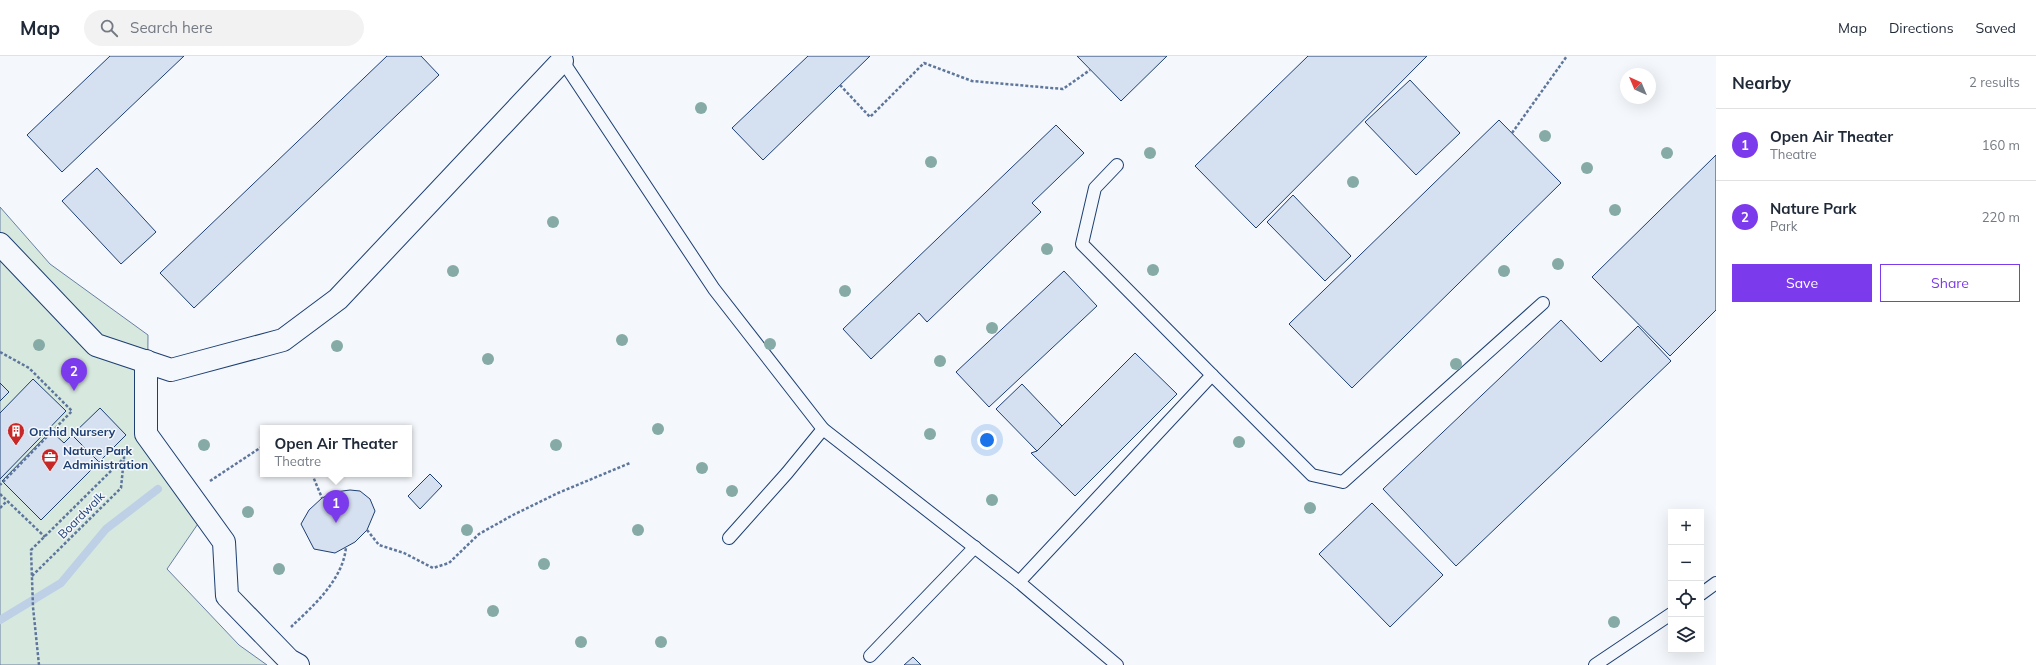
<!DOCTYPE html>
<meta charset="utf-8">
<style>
:root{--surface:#fff;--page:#f2f2f3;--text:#1f2937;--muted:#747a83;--line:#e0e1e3;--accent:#7c3aed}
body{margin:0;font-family:Mulish,sans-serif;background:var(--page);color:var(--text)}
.controls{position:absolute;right:12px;bottom:12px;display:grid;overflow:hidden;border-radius:0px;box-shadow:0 4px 16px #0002}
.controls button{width:36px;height:36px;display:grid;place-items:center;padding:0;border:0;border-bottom:1px solid var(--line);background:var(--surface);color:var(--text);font:20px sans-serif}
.compass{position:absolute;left:1620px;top:12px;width:36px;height:36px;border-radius:50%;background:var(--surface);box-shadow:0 4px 16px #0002;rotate:316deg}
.you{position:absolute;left:987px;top:384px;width:14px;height:14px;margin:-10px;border:3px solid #fff;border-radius:50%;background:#1a73e8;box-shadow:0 0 0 6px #1a73e833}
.badge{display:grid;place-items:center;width:26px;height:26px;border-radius:50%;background:var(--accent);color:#fff;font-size:13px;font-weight:700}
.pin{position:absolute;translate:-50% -33px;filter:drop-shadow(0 1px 2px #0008)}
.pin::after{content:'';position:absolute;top:21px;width:14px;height:12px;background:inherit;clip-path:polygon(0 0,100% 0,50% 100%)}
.popup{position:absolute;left:260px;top:369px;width:152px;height:52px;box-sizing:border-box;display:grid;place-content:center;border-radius:0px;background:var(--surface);filter:drop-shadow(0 1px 3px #0005);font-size:13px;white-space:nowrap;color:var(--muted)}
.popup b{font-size:15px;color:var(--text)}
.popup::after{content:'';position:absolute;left:50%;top:100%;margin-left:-8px;border:8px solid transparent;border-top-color:var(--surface)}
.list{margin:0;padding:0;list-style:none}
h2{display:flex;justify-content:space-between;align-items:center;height:52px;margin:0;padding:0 16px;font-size:17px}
h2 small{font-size:13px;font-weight:400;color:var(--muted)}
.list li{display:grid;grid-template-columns:26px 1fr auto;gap:12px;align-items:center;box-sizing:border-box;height:72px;padding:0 16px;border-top:1px solid var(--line)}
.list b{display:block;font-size:15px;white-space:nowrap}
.list p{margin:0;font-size:13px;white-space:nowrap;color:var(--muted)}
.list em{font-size:13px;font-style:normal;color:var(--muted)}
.actions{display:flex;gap:8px;padding:12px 16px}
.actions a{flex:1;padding:9px 0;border:1px solid var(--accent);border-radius:0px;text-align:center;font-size:14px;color:var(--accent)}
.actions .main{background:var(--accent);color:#fff}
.icon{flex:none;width:22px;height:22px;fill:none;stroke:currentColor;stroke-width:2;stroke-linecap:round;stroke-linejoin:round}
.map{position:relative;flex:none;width:1716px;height:609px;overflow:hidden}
header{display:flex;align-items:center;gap:24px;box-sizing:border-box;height:56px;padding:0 20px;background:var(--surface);border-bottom:1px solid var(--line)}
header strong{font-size:19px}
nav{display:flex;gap:22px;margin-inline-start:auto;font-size:14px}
.search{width:280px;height:36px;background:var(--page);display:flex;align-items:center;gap:10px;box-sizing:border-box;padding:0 14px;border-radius:22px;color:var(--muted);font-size:15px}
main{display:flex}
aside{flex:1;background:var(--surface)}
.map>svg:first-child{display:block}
</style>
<header>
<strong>Map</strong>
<div class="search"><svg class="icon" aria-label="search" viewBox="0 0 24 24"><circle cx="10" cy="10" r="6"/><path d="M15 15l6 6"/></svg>Search here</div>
<nav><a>Map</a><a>Directions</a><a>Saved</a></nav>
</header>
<main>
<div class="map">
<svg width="1716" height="609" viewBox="0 0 1716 609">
<rect width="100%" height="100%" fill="#f4f7fb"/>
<!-- green -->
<path fill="#d7e8df" stroke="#687fa3" d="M0 151 50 208 148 279 147 391 204 459 167 513 239 589 267 609H0Z"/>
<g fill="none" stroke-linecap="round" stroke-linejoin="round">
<!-- stream -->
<path stroke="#bed0e5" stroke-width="8" d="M0 564 61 527 106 473 158 433"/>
</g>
<!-- building -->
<g fill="#d5e0f0" stroke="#1d3f73">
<path d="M110 0H184L62 116 27 79Z"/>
<path d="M387 0H421L439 19 194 252 160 217Z"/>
<path d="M808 0H870L763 104 732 72Z"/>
<path d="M1077 0H1167L1121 45Z"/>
<path d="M1308 0H1427L1256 172 1195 110Z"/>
<path d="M1410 24 1460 77 1416 119 1365 66Z"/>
<path d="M1499 64 1561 127 1352 332 1289 268Z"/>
<path d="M1056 69 1084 97 1032 147 1041 156 927 266 919 257 871 303 843 273Z"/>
<path d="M1716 99V254L1670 300 1592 221Z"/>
<path d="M97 112 156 176 121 208 62 145Z"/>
<path d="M1293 139 1351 200 1325 225 1267 166Z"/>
<path d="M1064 215 1097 250 989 351 956 316Z"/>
<path d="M1561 264 1601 306 1638 270 1671 305 1456 510 1383 433Z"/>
<path d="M1135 297 1177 338 1075 440 1031 397 1037 395Z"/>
<path d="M33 323 66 355 0 423V357Z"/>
<path d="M0 327 9 336 0 345Z"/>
<path d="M1022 328 1062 370 1037 395 996 353Z"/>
<path d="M100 352 126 379 99 406 72 379Z"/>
<path d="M51 375 64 387 72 379 99 406 41 464 2 425Z"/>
<path d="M430 418 442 430 420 453 408 440Z"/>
<path d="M350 434 360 435 370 443 375 455 367 474 355 486 335 497 314 493 301 468 309 454 322 442 335 436Z"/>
<path d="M1372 447 1443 519 1390 571 1319 498Z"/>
<path d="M913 601 921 609H904Z"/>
</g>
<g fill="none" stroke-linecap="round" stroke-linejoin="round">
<!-- lane casing -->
<g stroke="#1d3f73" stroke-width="14">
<g id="lane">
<path d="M560 1 714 233 823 373 1019 526 1117 609"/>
<path d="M1117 109 1095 132 1082 188 1212 319"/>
<path d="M729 482 787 417 823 373"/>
<path d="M1019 526 1212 319 1312 419 1343 426 1543 247"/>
<path d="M1701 538 1716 527"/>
<path d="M870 600 975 491"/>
<path d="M1595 609 1671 558"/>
</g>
</g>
<!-- street casing -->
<g stroke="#1d3f73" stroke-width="24">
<g id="street">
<path d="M0 188 96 289 171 314 283 284 338 243 562 5"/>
<path d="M146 305V378L224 486 227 540 289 604 298 609"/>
</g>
</g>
<!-- path -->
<g stroke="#5e769c" stroke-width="2.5" stroke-dasharray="3 2" stroke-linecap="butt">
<path d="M840 29 870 61 924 7 972 25 1063 33 1090 14"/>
<path d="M1512 77 1567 0"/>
<path d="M0 296 29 312 72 355 0 429"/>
<path d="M312 418 322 442"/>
<path d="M210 425 263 390"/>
<path d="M0 438 45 481"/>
<path d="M0 452 7 445"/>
<path d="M367 474 379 489 404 497 433 512 449 507 479 478 513 459 558 437 630 407"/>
<path d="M32 520 121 432 124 402"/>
<path d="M291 571C313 550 343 524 346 491"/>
<path d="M39 609 33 551 31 494 124 402 125 393"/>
</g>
<!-- lane -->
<use href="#lane" stroke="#f4f7fb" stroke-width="12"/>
<!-- street -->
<use href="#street" stroke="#f4f7fb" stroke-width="22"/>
</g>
<!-- trees -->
<g fill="#86aba6">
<circle cx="701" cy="52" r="6"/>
<circle cx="1545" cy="80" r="6"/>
<circle cx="1150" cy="97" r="6"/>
<circle cx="1667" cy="97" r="6"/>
<circle cx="931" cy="106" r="6"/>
<circle cx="1587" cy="112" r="6"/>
<circle cx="1353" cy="126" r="6"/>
<circle cx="1615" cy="154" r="6"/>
<circle cx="553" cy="166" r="6"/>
<circle cx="1047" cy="193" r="6"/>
<circle cx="1558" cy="208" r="6"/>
<circle cx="1153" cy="214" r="6"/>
<circle cx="453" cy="215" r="6"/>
<circle cx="1504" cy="215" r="6"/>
<circle cx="845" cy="235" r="6"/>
<circle cx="992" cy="272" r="6"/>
<circle cx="622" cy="284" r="6"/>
<circle cx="770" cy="288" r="6"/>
<circle cx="39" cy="289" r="6"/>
<circle cx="337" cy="290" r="6"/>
<circle cx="488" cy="303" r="6"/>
<circle cx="940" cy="305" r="6"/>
<circle cx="1456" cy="308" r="6"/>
<circle cx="658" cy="373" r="6"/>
<circle cx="930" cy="378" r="6"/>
<circle cx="1239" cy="386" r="6"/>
<circle cx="204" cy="389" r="6"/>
<circle cx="556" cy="389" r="6"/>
<circle cx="702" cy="412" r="6"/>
<circle cx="732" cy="435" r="6"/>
<circle cx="992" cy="444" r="6"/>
<circle cx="1310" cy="452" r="6"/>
<circle cx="248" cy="456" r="6"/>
<circle cx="467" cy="474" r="6"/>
<circle cx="638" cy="474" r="6"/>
<circle cx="544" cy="508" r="6"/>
<circle cx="279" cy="513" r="6"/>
<circle cx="493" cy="555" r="6"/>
<circle cx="1614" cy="566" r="6"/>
<circle cx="581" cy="586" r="6"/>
<circle cx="661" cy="586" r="6"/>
</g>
<!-- icons -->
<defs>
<g id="building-pin" transform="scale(0.9)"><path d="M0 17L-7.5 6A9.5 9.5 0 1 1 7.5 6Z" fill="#c62828" stroke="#f4f7fb"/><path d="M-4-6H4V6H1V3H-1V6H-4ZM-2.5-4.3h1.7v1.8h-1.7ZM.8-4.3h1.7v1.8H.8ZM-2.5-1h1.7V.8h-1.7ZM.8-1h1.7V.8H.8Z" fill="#fff"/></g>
<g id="office-pin" transform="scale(0.9)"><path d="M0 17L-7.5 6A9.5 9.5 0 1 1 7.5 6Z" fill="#c62828" stroke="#f4f7fb"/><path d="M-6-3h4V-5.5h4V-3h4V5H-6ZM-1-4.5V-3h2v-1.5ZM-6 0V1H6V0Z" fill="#fff"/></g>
</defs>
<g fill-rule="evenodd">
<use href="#building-pin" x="16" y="375"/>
<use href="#office-pin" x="50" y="401"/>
</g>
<g text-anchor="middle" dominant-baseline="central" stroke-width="3" stroke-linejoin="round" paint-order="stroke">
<!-- poi labels -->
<g font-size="12" font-weight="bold" fill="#1d3f73" stroke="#f4f7fb" text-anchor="start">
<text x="29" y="375">Orchid Nursery</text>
<text x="63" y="394">Nature Park<tspan x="63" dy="14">Administration</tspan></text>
</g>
<!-- street labels -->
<g font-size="12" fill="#1d3f73" stroke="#f4f7fb">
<text transform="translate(81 459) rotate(-45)">Boardwalk</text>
</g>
</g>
</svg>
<div class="controls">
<button>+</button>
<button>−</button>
<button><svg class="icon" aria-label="locate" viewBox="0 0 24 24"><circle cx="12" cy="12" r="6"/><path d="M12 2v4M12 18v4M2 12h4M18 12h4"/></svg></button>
<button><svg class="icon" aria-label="layers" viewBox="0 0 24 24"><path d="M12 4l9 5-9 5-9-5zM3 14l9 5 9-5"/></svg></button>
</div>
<svg class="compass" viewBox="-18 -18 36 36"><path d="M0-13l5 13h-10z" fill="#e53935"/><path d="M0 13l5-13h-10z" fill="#747a83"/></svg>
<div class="you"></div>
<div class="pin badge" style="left:336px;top:467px">1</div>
<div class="popup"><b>Open Air Theater</b>Theatre</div>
<div class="pin badge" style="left:74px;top:335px">2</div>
</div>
<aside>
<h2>Nearby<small>2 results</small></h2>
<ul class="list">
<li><span class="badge">1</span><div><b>Open Air Theater</b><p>Theatre</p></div><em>160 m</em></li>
<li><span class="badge">2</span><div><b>Nature Park</b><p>Park</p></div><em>220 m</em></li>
</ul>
<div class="actions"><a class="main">Save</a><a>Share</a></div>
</aside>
</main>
